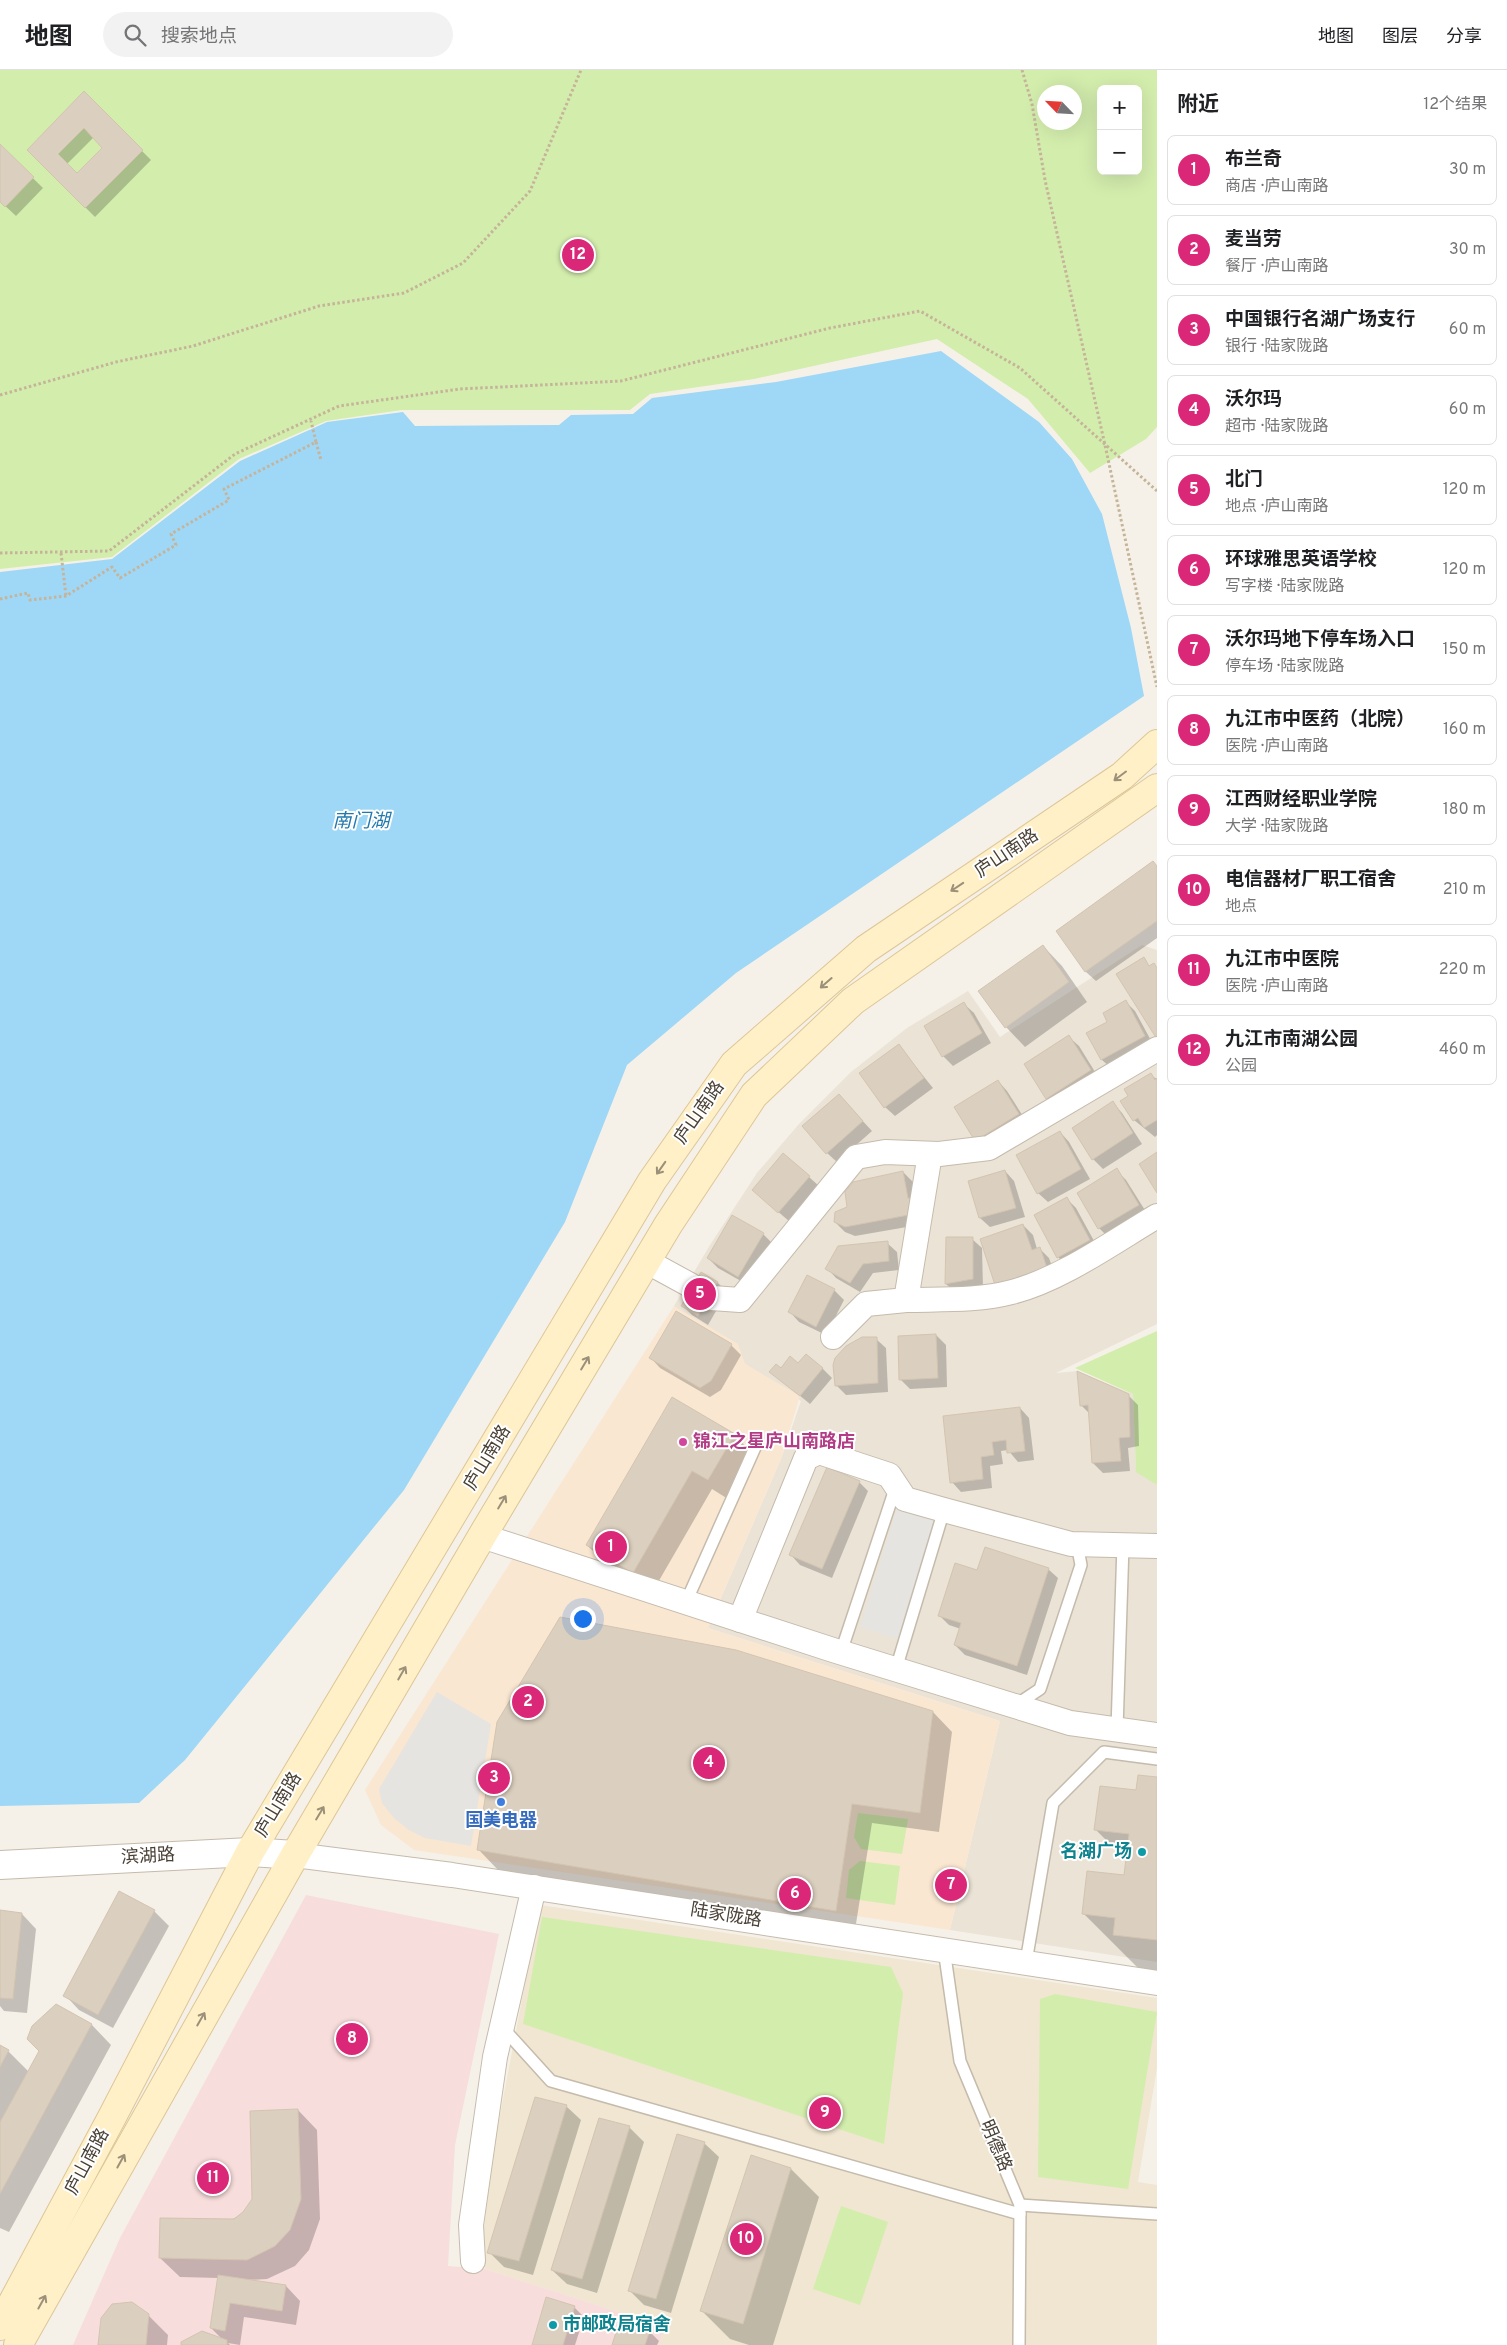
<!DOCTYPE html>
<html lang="zh">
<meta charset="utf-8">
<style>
:root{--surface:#fff;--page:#f2f2f2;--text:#202124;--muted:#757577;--line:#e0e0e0;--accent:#db2777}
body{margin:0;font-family:Overpass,"Noto Sans SC",sans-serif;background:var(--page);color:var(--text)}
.controls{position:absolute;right:15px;top:15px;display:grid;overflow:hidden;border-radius:8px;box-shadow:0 5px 20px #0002}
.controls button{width:45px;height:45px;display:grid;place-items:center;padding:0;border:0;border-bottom:1px solid var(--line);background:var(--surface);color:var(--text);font:25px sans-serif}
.compass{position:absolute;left:1037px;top:15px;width:45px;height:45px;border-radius:50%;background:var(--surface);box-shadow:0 5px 20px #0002;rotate:295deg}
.you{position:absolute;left:582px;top:1548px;width:18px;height:18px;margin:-12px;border:4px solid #fff;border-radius:50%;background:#1a73e8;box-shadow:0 0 0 8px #1a73e833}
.badge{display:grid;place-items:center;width:32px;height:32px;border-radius:50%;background:var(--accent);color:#fff;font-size:16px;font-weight:700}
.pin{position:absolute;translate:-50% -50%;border:2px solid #fff;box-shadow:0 1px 5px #0006}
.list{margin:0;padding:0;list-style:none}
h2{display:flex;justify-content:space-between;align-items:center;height:65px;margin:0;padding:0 20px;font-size:21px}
h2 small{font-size:16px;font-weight:400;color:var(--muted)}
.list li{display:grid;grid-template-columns:32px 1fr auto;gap:15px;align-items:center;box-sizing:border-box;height:70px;margin:0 10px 10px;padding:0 10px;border:1px solid var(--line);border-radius:8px}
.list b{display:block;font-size:19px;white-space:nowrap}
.list p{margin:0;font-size:16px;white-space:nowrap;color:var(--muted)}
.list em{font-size:16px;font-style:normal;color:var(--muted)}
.icon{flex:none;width:28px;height:28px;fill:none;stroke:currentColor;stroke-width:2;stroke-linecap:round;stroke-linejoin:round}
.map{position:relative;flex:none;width:1157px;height:2275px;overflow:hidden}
header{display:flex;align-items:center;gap:30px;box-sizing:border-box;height:70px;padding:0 25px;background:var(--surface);border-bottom:1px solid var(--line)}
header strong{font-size:24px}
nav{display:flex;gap:28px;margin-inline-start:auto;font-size:18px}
.search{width:350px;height:45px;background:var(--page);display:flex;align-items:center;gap:12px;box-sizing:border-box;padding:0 18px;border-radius:28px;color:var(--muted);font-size:19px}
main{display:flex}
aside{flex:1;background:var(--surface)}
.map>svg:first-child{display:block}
</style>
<header>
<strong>地图</strong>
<div class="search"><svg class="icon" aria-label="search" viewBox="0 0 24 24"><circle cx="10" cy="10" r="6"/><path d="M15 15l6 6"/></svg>搜索地点</div>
<nav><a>地图</a><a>图层</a><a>分享</a></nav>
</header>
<main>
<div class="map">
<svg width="1157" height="2275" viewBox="0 0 1157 2275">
<rect width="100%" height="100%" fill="#f5f1e8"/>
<!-- residential -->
<path fill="#eae3d6" d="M1142 875 1157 880V1254L1056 1303 1077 1301 1133 1324 1136 1401 1157 1415V1892L950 1860 1000 1651 708 1558 781 1389 801 1331 745 1294 674 1236 710 1175 757 1103 799 1054 851 1002 907 958 968 921 1000 967Z"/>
<!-- commercial -->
<path fill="#f9e7d2" d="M674 1236 738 1274 745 1294 800 1326 781 1389 708 1558 1000 1651 950 1860 414 1780 381 1755 365 1720Z"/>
<!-- education -->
<path fill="#f0e6d1" d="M540 1835 1157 1928V1998L1138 2112 1157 2115V2275H659L665 2257 485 2199 484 2159 492 2087Z"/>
<!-- medical -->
<path fill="#f7dddb" d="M306 1825 499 1864 455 2075 448 2196 485 2199 665 2257 659 2275H73L120 2168Z"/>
<!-- green -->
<g fill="#d3edad" fill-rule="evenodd">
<path d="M0 0H1157V357L1146 369 1090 403 1028 329 937 269 754 309 650 324 630 340H402L326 351 239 389 112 487 0 499ZM1101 19H1138V101H1101ZM1044 22H1074V52H1044Z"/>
<path d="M1157 1261V1415L1136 1402 1133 1324 1075 1298Z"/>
<path d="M858 1743 908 1749 902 1784 861 1779 854 1767Z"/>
<path d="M860 1791 900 1796 895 1835 846 1828 849 1800Z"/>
<path d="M542 1847 891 1897 903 1923 884 2074 523 1954Z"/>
<path d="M1055 1924 1157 1942 1128 2119 1038 2107 1040 1929Z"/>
<path d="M841 2136 888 2152 860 2235 813 2219Z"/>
</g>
<!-- parking -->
<g fill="#e6e4e0">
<path d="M897 1438 936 1450 898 1569 860 1557Z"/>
<path d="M437 1622 491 1654 471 1776 425 1768 409 1760 394 1748 382 1733 379 1719Z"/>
</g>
<!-- water -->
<path fill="#9fd7f7" d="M941 281 1039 352 1072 389 1102 444 1131 558 1144 626 736 903 627 995 565 1152 404 1420 185 1690 139 1733 0 1736V502L112 489 240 391 327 352 403 342 415 356 559 355 571 345 633 344 652 328 776 312Z"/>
<!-- shadow -->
<g fill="#0003" fill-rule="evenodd">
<path d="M84 23 151 90 95 147 28 80ZM94 67 104 78 77 105 67 94Z"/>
<path d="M0 76 43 118 16 146 0 131Z"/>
<path d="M1157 796V868L1096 911 1086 902 1058 861Z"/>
<path d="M1043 876 1062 896 1087 932 1025 977 1006 957Z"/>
<path d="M1126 932 1135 941 1154 976 1112 999 1102 990 1088 964 1109 953Z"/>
<path d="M964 934 974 943 991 973 953 996 943 986Z"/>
<path d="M1069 967 1079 976 1100 1010 1056 1038 1047 1028Z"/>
<path d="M899 976 933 1018 895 1046 885 1037Z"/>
<path d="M1150 1005 1157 1009V1065L1155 1067 1134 1050 1130 1026Z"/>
<path d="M998 1011 1007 1021 1028 1054 976 1070Z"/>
<path d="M1113 1033 1122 1043 1142 1074 1103 1099 1093 1089 1073 1059Z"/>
<path d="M848 1035 872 1061 837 1092 827 1083Z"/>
<path d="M1060 1062 1069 1072 1090 1109 1048 1132 1038 1123Z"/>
<path d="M1116 1100 1126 1110 1148 1145 1109 1168 1099 1158Z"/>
<path d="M1005 1101 1014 1111 1025 1147 990 1157 980 1148Z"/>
<path d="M903 1102 913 1112 917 1136 924 1154 855 1166 845 1162 835 1152 834 1147 840 1140 848 1138Z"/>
<path d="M809 1107 819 1116 789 1151 763 1129Z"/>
<path d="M1067 1129 1076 1138 1099 1180 1068 1197 1058 1187 1035 1146Z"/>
<path d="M1023 1155 1033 1165 1037 1179 1039 1178 1049 1188 1056 1208 996 1215Z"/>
<path d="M763 1164 773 1174 748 1215 718 1198 708 1188Z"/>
<path d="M972 1169 982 1178 983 1219 956 1223 946 1214Z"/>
<path d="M887 1173 897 1182 899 1200 873 1203 860 1222 836 1208 827 1198Z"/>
<path d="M701 1203 718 1213 727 1222 708 1255 692 1245 682 1235Z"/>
<path d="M834 1220 844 1230 826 1265 799 1252 790 1242Z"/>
<path d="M936 1265 946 1275 947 1317 910 1319 900 1309Z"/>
<path d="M876 1269 886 1278 888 1322 846 1325 836 1315Z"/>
<path d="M731 1275 741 1285 721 1320 710 1327 660 1298 651 1288Z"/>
<path d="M798 1295 822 1298 832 1308 810 1334 771 1302Z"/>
<path d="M1128 1325 1138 1335 1139 1376 1128 1378 1130 1401 1103 1403 1093 1393 1090 1344 1081 1335Z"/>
<path d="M1020 1338 1029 1348 1034 1390 1018 1392 1008 1380 1001 1381 1003 1394 990 1396 992 1418 961 1422 952 1412Z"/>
<path d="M734 1365 754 1384 728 1429 712 1419 653 1521 607 1495 587 1475Z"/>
<path d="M859 1412 868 1421 832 1508 800 1495 791 1485Z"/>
<path d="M1048 1499 1058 1508 1027 1605 965 1585 955 1575 961 1559 949 1555 939 1545 978 1501Z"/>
<path d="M933 1642 952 1662 939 1762 872 1753 855 1860 498 1800 479 1780Z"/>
<path d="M1157 1708V1907L1145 1905 1083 1843 1125 1806 1127 1791 1096 1760Z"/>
<path d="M154 1841 169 1856 113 1958 79 1940 65 1925Z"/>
<path d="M0 1842 22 1844 36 1859 27 1943 4 1941 0 1936Z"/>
<path d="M56 1936 92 1955 111 1975 9 2162 0 2158V1977L8 1981 29 2002 40 1981Z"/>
<path d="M566 2036 581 2050 533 2205 504 2197 489 2182Z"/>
<path d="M298 2040 317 2060 320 2149 309 2180 295 2196 267 2209 248 2210 286 2216 300 2231 296 2255 244 2247 240 2275 228 2273 230 2275H182L223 2270 211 2258 219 2208 180 2207 160 2188 244 2143 254 2130Z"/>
<path d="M629 2057 644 2072 597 2223 567 2214 552 2200Z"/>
<path d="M704 2073 719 2087 671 2243 644 2235 629 2220Z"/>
<path d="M791 2099 819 2127 773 2275H749L730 2269 702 2241Z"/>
<path d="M574 2237 584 2247 575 2275H533Z"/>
<path d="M148 2245 168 2265 167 2275H99Z"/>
<path d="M649 2261 659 2271 657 2275H613Z"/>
</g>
<!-- building -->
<g fill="#dbcfbf" stroke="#d4c4af" fill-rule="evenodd">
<path d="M84 21 143 80 85 138 27 80ZM84 58 102 78 77 103 58 84Z"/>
<path d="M0 74 34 107 5 137 0 132Z"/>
<path d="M1153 791 1157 796V851L1085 902 1056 861Z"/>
<path d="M1043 875 1069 912 1005 958 978 921Z"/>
<path d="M1144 887 1149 896 1154 893 1157 898V965L1155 966 1116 904Z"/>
<path d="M1126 930 1145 966 1101 990 1086 963 1107 952 1103 943Z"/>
<path d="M964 932 982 963 942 987 924 956Z"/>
<path d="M1069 965 1091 1000 1046 1029 1024 994Z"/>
<path d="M899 974 924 1008 884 1038 859 1003Z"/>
<path d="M1151 1003 1155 1010 1157 1008V1050L1144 1058 1138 1048 1133 1051 1120 1031 1128 1026 1124 1019Z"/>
<path d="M998 1010 1019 1044 975 1071 954 1037Z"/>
<path d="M839 1024 863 1051 826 1084 802 1056Z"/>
<path d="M1113 1031 1133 1063 1092 1090 1072 1058Z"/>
<path d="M1060 1061 1081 1099 1037 1124 1016 1085Z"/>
<path d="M1157 1082V1123L1139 1094Z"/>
<path d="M783 1083 810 1106 778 1143 752 1120Z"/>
<path d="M1117 1098 1139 1135 1098 1159 1077 1123Z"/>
<path d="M1005 1100 1016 1138 979 1148 968 1111Z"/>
<path d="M903 1101 908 1128 912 1129 914 1144 845 1157 834 1152 835 1142 847 1137 845 1122 853 1112Z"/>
<path d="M1067 1127 1090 1170 1057 1188 1034 1145Z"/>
<path d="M732 1145 764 1163 738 1207 707 1188Z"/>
<path d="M1023 1154 1032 1180 1040 1177 1047 1198 995 1215 980 1169Z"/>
<path d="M946 1167H973V1209L945 1214Z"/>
<path d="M888 1171 889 1191 863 1194 850 1213 825 1199 838 1176Z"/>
<path d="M701 1202 718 1212 698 1246 681 1236Z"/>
<path d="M807 1205 835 1219 816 1257 788 1242Z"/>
<path d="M676 1241 732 1274 711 1311 700 1318 649 1288Z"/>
<path d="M936 1264 938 1308 899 1310 898 1266Z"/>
<path d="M862 1267H877L878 1313 835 1316 833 1295 835 1288 846 1276Z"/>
<path d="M806 1284 823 1298 800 1326 769 1302 776 1294 781 1298 790 1286 798 1293Z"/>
<path d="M1077 1301 1129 1324 1130 1367 1119 1368 1121 1391 1092 1393 1088 1335 1080 1336Z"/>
<path d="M672 1327 735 1364 708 1410 692 1401 633 1503 586 1475Z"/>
<path d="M1020 1337 1025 1381 1007 1383 1006 1370 992 1372 994 1385 981 1387 983 1409 950 1413 943 1346Z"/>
<path d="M827 1397 860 1411 822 1499 789 1485Z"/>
<path d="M985 1477 1049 1498 1017 1596 954 1575 961 1553 938 1546 955 1493 977 1500Z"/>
<path d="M560 1547 736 1580 933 1641 920 1743 852 1734 836 1841 477 1780 497 1652Z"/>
<path d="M1138 1705 1157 1707V1870L1113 1865 1115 1848 1082 1844 1087 1801 1124 1805 1129 1764 1094 1760 1100 1716 1136 1720Z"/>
<path d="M119 1821 155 1840 98 1945 63 1926Z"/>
<path d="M0 1840 22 1843 13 1929 0 1928Z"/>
<path d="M56 1934 92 1954 0 2124V2052L39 1981 27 1969 32 1956Z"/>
<path d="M0 1975 9 1980 0 1997Z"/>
<path d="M535 2027 567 2035 519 2191 487 2183Z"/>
<path d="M298 2039 301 2129 290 2160 275 2176 247 2190 159 2188 160 2148 234 2149 243 2142 252 2129 250 2041Z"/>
<path d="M599 2048 630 2056 582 2209 551 2200Z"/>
<path d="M677 2064 705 2072 656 2229 628 2221Z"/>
<path d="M751 2085 791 2098 743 2254 700 2241Z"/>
<path d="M218 2205 286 2215 282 2241 230 2233 225 2261 210 2258Z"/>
<path d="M546 2227 575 2236 563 2275H532Z"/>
<path d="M132 2232 149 2244 146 2275H98L101 2248 112 2234Z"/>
<path d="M620 2250 650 2260 645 2275H612Z"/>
<path d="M202 2261 227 2270V2275H181V2272Z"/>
</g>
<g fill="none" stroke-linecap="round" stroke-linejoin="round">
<!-- service casing -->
<g stroke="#c5bbac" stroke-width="14">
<g id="service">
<path d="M686 1532 757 1373"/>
<path d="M841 1582 896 1416"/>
<path d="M896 1599 944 1440"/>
<path d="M1016 1635 1040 1619 1081 1495 1077 1474"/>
<path d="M1117 1659 1123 1475"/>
<path d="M944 1879 960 1991 1020 2135 1019 2275"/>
<path d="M1026 1892 1053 1733 1104 1682 1157 1689"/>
<path d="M502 1957 551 2011 1020 2144"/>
<path d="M1020 2135 1157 2144"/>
</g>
</g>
<!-- minor casing -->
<g stroke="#c5bbac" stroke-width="26">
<g id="minor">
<path d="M930 1084 906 1230C941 1229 978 1231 1012 1222 1062 1209 1113 1172 1157 1146"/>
<path d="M646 1191 690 1215"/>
<path d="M712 1228 740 1230 856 1087 885 1082 939 1084 989 1078 1157 979"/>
<path d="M833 1267 866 1234 906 1230"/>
<path d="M482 1466 833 1580 1070 1653 1157 1665"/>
<path d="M740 1550 806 1388 819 1382 889 1405 905 1429 944 1440 1071 1474 1157 1476"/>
<path d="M295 1785 452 1805 1157 1913"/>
<path d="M473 2191 471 2155 495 1987 534 1817"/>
</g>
</g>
<!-- tertiary casing -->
<g stroke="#c5bbac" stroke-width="30">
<path id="tertiary" d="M0 1795 250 1782 295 1785"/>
</g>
<!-- secondary casing -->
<g stroke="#ddc696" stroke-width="30">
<g id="secondary">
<path d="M0 2256 111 2049 250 1782 652 1111 734 994 866 879 1122 706 1157 674"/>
<path d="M18 2275 295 1785 482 1466 668 1155 754 1025 853 931 1157 718"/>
</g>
</g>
<!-- path -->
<g stroke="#c5b499" stroke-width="3" stroke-dasharray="2.5 2.5" stroke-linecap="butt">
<path d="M1022 0 1032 34 1045 110 1105 375 1157 617"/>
<path d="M0 325 116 292 193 276 319 236 404 223 463 193 530 121 581 0"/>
<path d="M316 372 321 390"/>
<path d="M0 483 109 481 235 384 339 336 460 319 621 311 830 258 920 241 1020 298 1157 421"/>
<path d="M61 483 66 526"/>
<path d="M0 529 28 523 30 530 66 526 112 497 120 508 176 475 171 464 229 430 224 419 316 372 311 351"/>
</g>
<!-- service -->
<use href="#service" stroke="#fff" stroke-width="11"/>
<!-- minor -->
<use href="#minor" stroke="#fff" stroke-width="24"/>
<!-- tertiary -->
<use href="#tertiary" stroke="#fff" stroke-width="28"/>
<!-- secondary -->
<use href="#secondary" stroke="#fff0c8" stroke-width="28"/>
</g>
<!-- one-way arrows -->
<defs><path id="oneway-shaft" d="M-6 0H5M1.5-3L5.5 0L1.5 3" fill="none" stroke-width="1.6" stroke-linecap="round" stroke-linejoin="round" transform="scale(1.25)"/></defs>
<g stroke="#9b9078">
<use href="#oneway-shaft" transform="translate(1120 706) rotate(143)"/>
<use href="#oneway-shaft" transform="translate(957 817) rotate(146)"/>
<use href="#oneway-shaft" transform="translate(826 913) rotate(139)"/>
<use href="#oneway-shaft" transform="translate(661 1098) rotate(125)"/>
<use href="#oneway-shaft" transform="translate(585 1293) rotate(-59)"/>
<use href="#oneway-shaft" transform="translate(502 1432) rotate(-59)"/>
<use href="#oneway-shaft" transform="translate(402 1603) rotate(-60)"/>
<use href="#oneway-shaft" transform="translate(320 1743) rotate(-59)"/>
<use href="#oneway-shaft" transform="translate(201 1949) rotate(-60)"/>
<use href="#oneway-shaft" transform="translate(121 2091) rotate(-61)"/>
<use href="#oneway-shaft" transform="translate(42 2232) rotate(-61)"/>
</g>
<!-- markers -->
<circle fill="#d1479c" stroke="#fff" stroke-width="2" cx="683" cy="1372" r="5"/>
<circle fill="#3f7fe0" stroke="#fff" stroke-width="2" cx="501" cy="1732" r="5"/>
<g fill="#0f9aa8" stroke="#fff" stroke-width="2">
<circle cx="1142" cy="1782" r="5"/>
<circle cx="553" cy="2255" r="5"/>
</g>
<g text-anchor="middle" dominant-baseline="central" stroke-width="4" stroke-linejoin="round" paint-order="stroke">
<!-- street labels -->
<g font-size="18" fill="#4a4136" stroke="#fff">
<text transform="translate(1007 784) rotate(-34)">庐山南路</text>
<text transform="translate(700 1043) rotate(-55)">庐山南路</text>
<text transform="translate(488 1388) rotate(-59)">庐山南路</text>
<text transform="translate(279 1735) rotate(-59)">庐山南路</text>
<text transform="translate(148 1787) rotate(-3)">滨湖路</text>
<text transform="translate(726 1846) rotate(9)">陆家陇路</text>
<text transform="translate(995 2076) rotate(67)">明德路</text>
<text transform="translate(88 2092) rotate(-62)">庐山南路</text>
</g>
<!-- hotel labels -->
<g font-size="18" font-weight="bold" fill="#b23c85" stroke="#fff" text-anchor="start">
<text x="693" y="1372">锦江之星庐山南路店</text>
</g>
<!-- shop labels -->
<g font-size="18" font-weight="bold" fill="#366cbe" stroke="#fff">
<text x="501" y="1751">国美电器</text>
</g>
<!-- culture labels -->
<g font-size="18" font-weight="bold" fill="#0d838f" stroke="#fff" text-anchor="end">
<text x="1132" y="1782">名湖广场</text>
<text x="563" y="2255" text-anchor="start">市邮政局宿舍</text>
</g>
<!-- water labels -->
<g font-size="19" font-style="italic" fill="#2279ae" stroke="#fff">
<text x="361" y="752">南门湖</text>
</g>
</g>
</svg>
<div class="controls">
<button>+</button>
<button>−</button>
</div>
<svg class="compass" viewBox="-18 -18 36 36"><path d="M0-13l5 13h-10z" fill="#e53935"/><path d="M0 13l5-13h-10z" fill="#757577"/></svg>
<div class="you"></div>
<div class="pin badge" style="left:611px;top:1477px">1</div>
<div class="pin badge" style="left:528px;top:1632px">2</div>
<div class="pin badge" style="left:494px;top:1708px">3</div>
<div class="pin badge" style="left:709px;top:1693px">4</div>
<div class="pin badge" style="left:700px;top:1224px">5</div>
<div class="pin badge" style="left:795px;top:1824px">6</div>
<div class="pin badge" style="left:951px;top:1815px">7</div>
<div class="pin badge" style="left:352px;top:1969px">8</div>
<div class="pin badge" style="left:825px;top:2043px">9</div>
<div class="pin badge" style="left:746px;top:2169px">10</div>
<div class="pin badge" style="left:213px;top:2108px">11</div>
<div class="pin badge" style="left:578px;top:185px">12</div>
</div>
<aside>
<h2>附近<small>12个结果</small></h2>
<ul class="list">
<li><span class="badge">1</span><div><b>布兰奇</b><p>商店 · 庐山南路</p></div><em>30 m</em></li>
<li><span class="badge">2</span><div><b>麦当劳</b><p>餐厅 · 庐山南路</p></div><em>30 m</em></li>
<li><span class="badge">3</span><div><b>中国银行名湖广场支行</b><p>银行 · 陆家陇路</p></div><em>60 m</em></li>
<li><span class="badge">4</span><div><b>沃尔玛</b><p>超市 · 陆家陇路</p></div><em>60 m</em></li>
<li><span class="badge">5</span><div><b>北门</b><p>地点 · 庐山南路</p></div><em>120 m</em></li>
<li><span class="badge">6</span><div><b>环球雅思英语学校</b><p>写字楼 · 陆家陇路</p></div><em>120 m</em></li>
<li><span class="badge">7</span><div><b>沃尔玛地下停车场入口</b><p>停车场 · 陆家陇路</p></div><em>150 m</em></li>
<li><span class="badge">8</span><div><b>九江市中医药（北院）</b><p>医院 · 庐山南路</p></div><em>160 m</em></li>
<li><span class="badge">9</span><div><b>江西财经职业学院</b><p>大学 · 陆家陇路</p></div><em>180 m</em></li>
<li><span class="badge">10</span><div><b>电信器材厂职工宿舍</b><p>地点</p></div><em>210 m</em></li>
<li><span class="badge">11</span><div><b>九江市中医院</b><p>医院 · 庐山南路</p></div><em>220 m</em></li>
<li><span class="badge">12</span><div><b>九江市南湖公园</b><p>公园</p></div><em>460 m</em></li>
</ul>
</aside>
</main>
